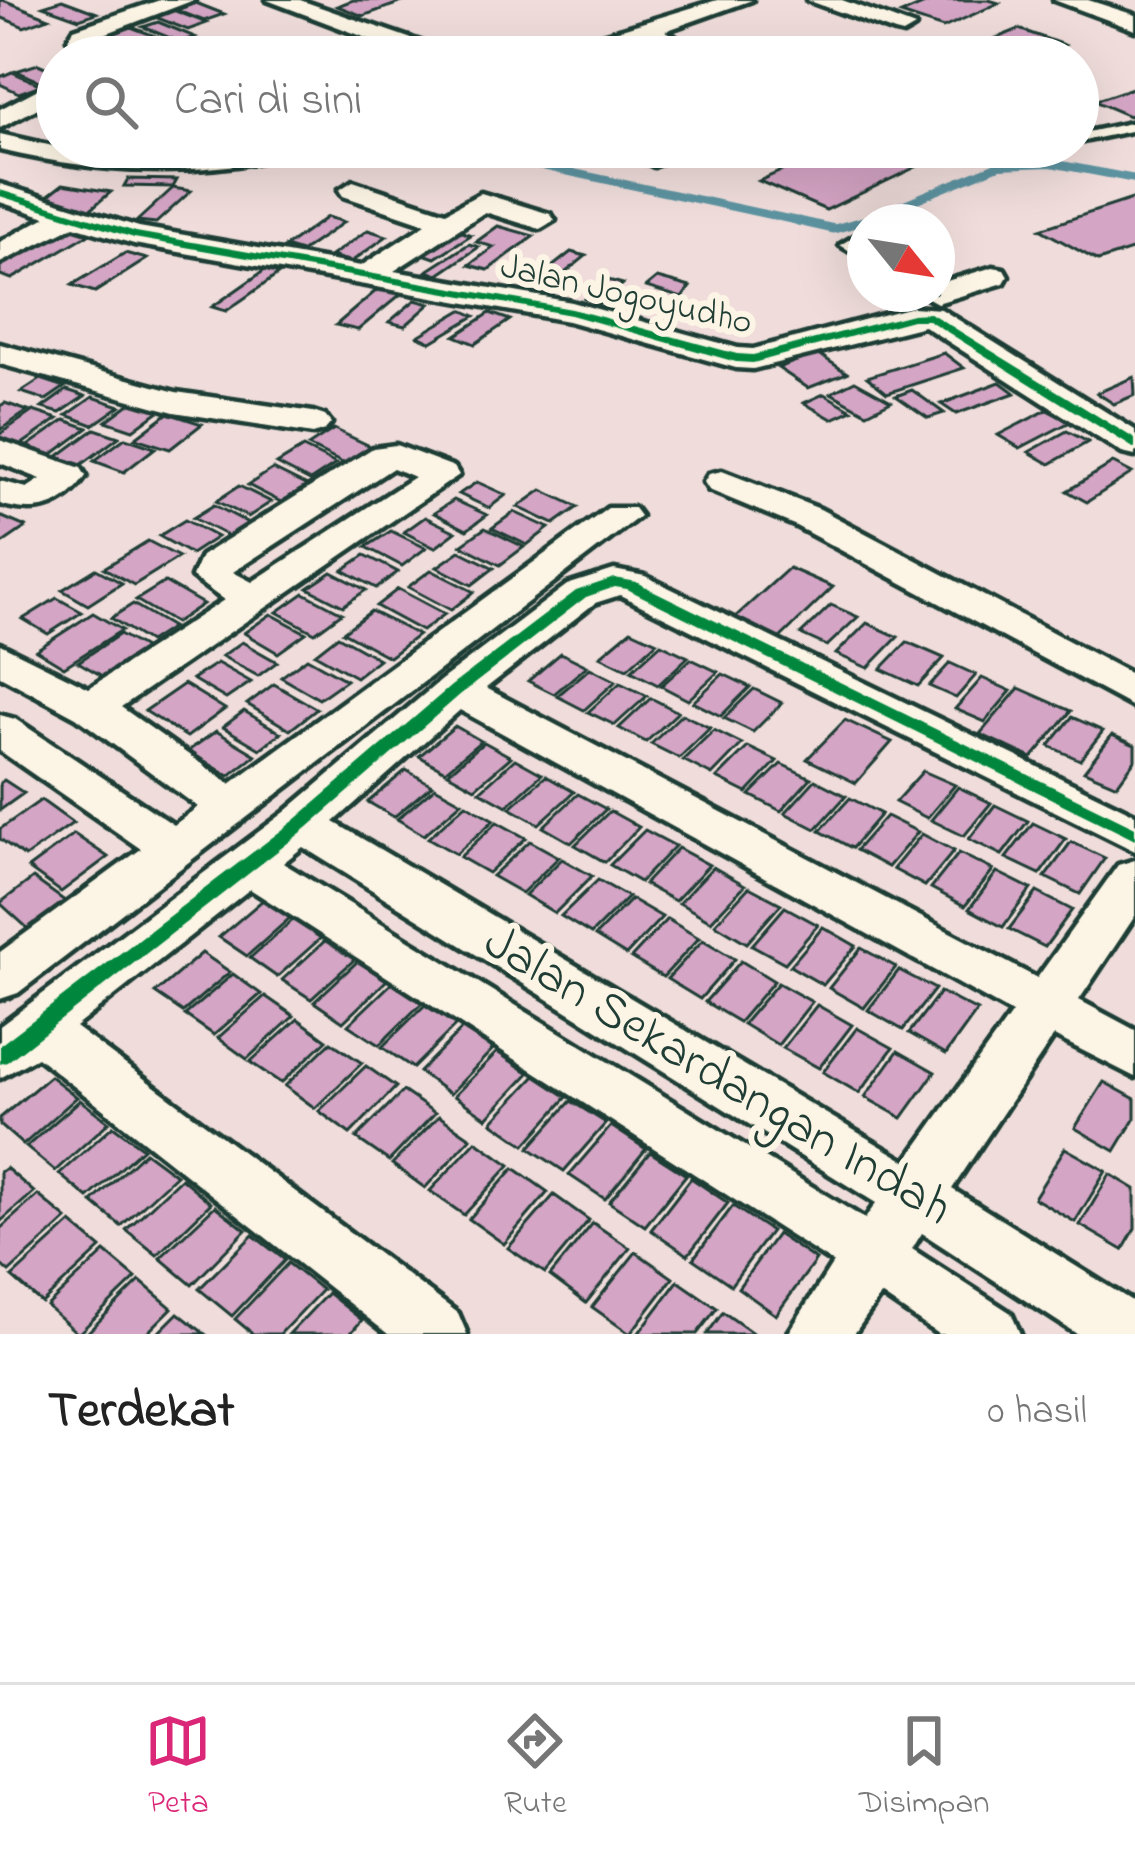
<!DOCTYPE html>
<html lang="id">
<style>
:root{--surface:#fff;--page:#f2f2f2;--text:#222;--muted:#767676;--line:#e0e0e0;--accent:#db2777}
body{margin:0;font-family:"Indie Flower",sans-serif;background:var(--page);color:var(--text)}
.compass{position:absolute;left:847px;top:204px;width:108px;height:108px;border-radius:50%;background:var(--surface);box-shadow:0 12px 48px #0002;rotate:120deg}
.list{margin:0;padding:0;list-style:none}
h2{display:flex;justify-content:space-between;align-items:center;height:156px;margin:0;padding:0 48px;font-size:51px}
h2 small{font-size:39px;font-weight:400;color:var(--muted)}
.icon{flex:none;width:66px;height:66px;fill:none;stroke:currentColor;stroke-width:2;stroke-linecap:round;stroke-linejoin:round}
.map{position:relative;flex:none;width:1135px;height:1334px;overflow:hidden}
.search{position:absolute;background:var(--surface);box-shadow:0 12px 48px #0002;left:36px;right:36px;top:36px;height:132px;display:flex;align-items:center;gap:30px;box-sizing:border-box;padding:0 42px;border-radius:66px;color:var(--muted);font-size:45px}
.sheet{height:348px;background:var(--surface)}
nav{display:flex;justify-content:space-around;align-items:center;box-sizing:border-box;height:168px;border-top:3px solid var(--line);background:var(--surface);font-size:33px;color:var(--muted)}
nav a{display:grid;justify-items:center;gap:6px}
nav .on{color:var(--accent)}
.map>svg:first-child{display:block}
</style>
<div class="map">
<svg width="1135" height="1334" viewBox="0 0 1135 1334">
<rect width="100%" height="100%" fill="#f0dddb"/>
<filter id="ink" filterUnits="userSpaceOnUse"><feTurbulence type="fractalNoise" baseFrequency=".00833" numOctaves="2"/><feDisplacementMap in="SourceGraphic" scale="24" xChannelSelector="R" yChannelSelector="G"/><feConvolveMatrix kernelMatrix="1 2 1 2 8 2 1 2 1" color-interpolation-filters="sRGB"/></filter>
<g filter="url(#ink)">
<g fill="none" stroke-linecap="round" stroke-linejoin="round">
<!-- stream-far1 -->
<g stroke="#5d93a0" stroke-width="8">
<path d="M453 147 812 224"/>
<path d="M41 158C138 175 229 168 325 147"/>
<path d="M856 224 999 165 1051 163 1135 179"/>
</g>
<!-- stream -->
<path stroke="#5d93a0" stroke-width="9" d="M798 221 834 229 863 221"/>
</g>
<!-- building -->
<g fill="#d5a5c5" stroke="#1f3d34" stroke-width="3">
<path d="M0 0H3L49 18 24 27 0 17Z"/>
<path d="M62 0 97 13 79 19 43 6Z"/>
<path d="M353 0H408L363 16 337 6Z"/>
<path d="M934 0H989L999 3 943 28 901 14Z"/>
<path d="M196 3 224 14 204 21 176 10Z"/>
<path d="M173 10 207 23 188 30 155 17Z"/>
<path d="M158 22 195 37 180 42 143 27Z"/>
<path d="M131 27 163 39 140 47 109 34Z"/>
<path d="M1019 29 1064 45 1034 57H991L969 49Z"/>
<path d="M361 34 374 39 328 57 314 52Z"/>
<path d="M218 45 248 55 190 57Z"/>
<path d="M38 64 57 72V80L46 84 16 71Z"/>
<path d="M12 72 41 85 19 93 0 84V77Z"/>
<path d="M1135 87V114L1129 116 1094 101Z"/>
<path d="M835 147H869L918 166 826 210 759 181Z"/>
<path d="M128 179 177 180 173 187 124 186Z"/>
<path d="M63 184 111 192 86 213 37 204Z"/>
<path d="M173 188 191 191 156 223 137 221Z"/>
<path d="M1135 198V249L1098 261 1040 229Z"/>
<path d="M327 217 344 222 301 252 285 247Z"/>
<path d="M498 226 534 236 488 270 469 265 494 247 476 242Z"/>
<path d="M66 227 89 234 12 279 0 275V264Z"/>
<path d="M368 230 387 236 351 262 331 256Z"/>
<path d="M457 230 471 235 435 258 421 253Z"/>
<path d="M469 244 479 247 438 275 427 271Z"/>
<path d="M571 252 586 256 550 285 534 281Z"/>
<path d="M125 253 147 259 95 292 72 285Z"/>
<path d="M265 270 279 274 226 311 212 307Z"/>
<path d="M657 278 690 287 682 298 646 287Z"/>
<path d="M608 280 623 284 600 304 585 299Z"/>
<path d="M385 283 407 289 358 330 336 325Z"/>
<path d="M415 300 430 304 405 326 389 322Z"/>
<path d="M462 310 475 316 431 342 418 336Z"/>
<path d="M490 313 510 320 475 344 455 336Z"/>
<path d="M817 353 847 373 808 388 778 368Z"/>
<path d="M944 353 964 368 887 393 867 377Z"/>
<path d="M1134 377 1135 395 1114 404 1097 393Z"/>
<path d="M41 379 65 387 46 400 21 392Z"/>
<path d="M855 381 891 401 867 413 831 393Z"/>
<path d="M1000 382 1015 393 956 414 941 404Z"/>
<path d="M67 390 85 396 60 413 42 408Z"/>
<path d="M912 390 944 413 928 418 896 396Z"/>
<path d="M824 394 852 410 832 419 804 403Z"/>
<path d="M93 397 120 406 93 425 67 415Z"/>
<path d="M137 398 164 407 133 430 106 421Z"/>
<path d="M5 403 28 411 0 430V406Z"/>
<path d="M1047 410 1070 422 1020 448 998 435Z"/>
<path d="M33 411 58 419 18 447 0 441V434Z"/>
<path d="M168 413 202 424 170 449 135 438Z"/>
<path d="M65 420 88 428 50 456 26 447Z"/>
<path d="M95 429 119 437 81 465 57 457Z"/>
<path d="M334 429 374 448 347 465 308 446Z"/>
<path d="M1067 431 1088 442 1050 464 1029 452Z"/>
<path d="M125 438 155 448 124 472 94 461Z"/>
<path d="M303 448 336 464 310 481 277 464Z"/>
<path d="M1113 463 1132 473 1087 502 1067 491Z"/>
<path d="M273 469 307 486 281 502 248 485Z"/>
<path d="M477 482 506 495 489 508 459 494Z"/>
<path d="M239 486 271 502 248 517 216 501Z"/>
<path d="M542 490 578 507 554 524 518 507Z"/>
<path d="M454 500 487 515 467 530 434 513Z"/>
<path d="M214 505 248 523 228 536 193 518Z"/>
<path d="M514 512 549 528 527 545 492 528Z"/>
<path d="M0 516 26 527 0 545Z"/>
<path d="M425 517 456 532 435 548 404 532Z"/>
<path d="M185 520 217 537 191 554 159 536Z"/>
<path d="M485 528 524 547 500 565 461 545Z"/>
<path d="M391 531 426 548 402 566 366 547Z"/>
<path d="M148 541 179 557 134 585 104 568Z"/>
<path d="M460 551 494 568 472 585 437 567Z"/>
<path d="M365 555 398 572 376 588 343 570Z"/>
<path d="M789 568 833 587 779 639 734 618Z"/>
<path d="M96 569 122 583 88 605 62 590Z"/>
<path d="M431 570 474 592 451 610 408 587Z"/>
<path d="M332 572 366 590 343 606 308 588Z"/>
<path d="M165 582 203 604 175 623 136 600Z"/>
<path d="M398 589 445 614 422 631 376 606Z"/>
<path d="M304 593 342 613 315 633 277 612Z"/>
<path d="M57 598 82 612 48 634 23 619Z"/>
<path d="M133 604 172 627 149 642 111 618Z"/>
<path d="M831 605 858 617 827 646 801 634Z"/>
<path d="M371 611 418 635 389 657 343 632Z"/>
<path d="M93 613 122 630 64 667 36 650Z"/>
<path d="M271 614 306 633 278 653 244 633Z"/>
<path d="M867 623 898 637 868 668 836 654Z"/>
<path d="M631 630 657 642 627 669 600 656Z"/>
<path d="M120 634 146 649 104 677 78 662Z"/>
<path d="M338 636 379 659 356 677 315 654Z"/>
<path d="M242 642 277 662 258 676 222 656Z"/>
<path d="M907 642 944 658 918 686 881 669Z"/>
<path d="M661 644 688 657 658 685 631 671Z"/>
<path d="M561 653 587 666 554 694 528 681Z"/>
<path d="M307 658 346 680 319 699 281 677Z"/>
<path d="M691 659 718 672 688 700 661 686Z"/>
<path d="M217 663 251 682 226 699 192 679Z"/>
<path d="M950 663 976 675 956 698 929 686Z"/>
<path d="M590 668 616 681 584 710 557 696Z"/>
<path d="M723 674 750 687 721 716 693 702Z"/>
<path d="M982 678 1011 691 985 722 955 709Z"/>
<path d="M620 683 647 696 615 725 588 712Z"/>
<path d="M184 684 225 709 187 737 145 711Z"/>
<path d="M274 684 317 709 290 730 247 704Z"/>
<path d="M1019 688 1071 711 1032 758 980 734Z"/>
<path d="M754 689 782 703 753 732 724 718Z"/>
<path d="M651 698 678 712 646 742 619 728Z"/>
<path d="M244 711 281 733 260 749 223 727Z"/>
<path d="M682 714 710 728 679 758 651 744Z"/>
<path d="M1072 717 1103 731 1080 760 1049 746Z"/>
<path d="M845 720 892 742 856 783 807 759Z"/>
<path d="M455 726 481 741 445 771 419 756Z"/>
<path d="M714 730 742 744 712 775 683 760Z"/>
<path d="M216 731 256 755 229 776 188 751Z"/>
<path d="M1112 735 1135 745V760L1117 785 1084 771Z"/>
<path d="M484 742 511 757 475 788 448 773Z"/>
<path d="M748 747 777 761 747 793 717 778Z"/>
<path d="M515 759 542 774 507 806 480 791Z"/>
<path d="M781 764 811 778 781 811 750 795Z"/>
<path d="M406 770 432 785 394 817 368 802Z"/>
<path d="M923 771 955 785 927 818 895 802Z"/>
<path d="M546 776 574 792 539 824 510 808Z"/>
<path d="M4 780 24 793 0 810V783Z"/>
<path d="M815 780 846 796 816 829 785 813Z"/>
<path d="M435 787 462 802 424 835 397 819Z"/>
<path d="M958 787 991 803 964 836 931 820Z"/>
<path d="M578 794 606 809 571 843 543 827Z"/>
<path d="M850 798 881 814 852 848 820 831Z"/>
<path d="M41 800 73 823 25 857 0 839V829Z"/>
<path d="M466 804 494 820 456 854 428 838Z"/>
<path d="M995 805 1028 821 1002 855 969 839Z"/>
<path d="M610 811 639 827 605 862 575 845Z"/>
<path d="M886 816 918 832 888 867 856 850Z"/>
<path d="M497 822 526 838 488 873 460 857Z"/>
<path d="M1033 823 1066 839 1040 874 1006 858Z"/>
<path d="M645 830 675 846 640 882 610 865Z"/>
<path d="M74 834 108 857 61 892 28 868Z"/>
<path d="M922 834 954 851 925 886 893 869Z"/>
<path d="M530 841 559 857 522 893 492 876Z"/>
<path d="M1071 842 1105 858 1080 894 1045 877Z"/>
<path d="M678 848 709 865 675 901 644 884Z"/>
<path d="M959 853 993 870 965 906 931 888Z"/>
<path d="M562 859 592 876 555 913 525 895Z"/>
<path d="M713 867 745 885 711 921 679 903Z"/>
<path d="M997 872 1031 889 1003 927 969 909Z"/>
<path d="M33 878 69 904 32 932 0 903Z"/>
<path d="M598 880 628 897 591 934 561 916Z"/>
<path d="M749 887 781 904 747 943 715 924Z"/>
<path d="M1037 892 1072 910 1045 947 1009 929Z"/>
<path d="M264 899 291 917 247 956 219 937Z"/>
<path d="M631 899 662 917 626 955 595 936Z"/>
<path d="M785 907 818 925 785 963 752 945Z"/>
<path d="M294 919 322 937 277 977 250 958Z"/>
<path d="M667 919 699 938 663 977 631 958Z"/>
<path d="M823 927 856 946 823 985 790 966Z"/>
<path d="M326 940 355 959 311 999 282 980Z"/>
<path d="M703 940 735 959 700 999 667 979Z"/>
<path d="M861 948 896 967 864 1008 829 988Z"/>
<path d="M202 953 230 972 183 1012 155 993Z"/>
<path d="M358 961 387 980 343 1022 314 1002Z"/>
<path d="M741 961 774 981 739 1022 705 1002Z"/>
<path d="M899 970 935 989 903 1030 868 1010Z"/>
<path d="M233 974 261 994 214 1035 185 1015Z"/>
<path d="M392 983 422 1003 379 1045 348 1025Z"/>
<path d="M778 983 812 1002 778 1045 743 1024Z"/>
<path d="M940 992 977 1011 946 1054 909 1033Z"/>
<path d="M265 996 294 1016 247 1059 218 1038Z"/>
<path d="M425 1005 456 1025 413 1068 382 1047Z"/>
<path d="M817 1005 852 1025 819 1068 783 1048Z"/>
<path d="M298 1019 327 1040 281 1083 250 1062Z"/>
<path d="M857 1028 893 1048 859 1093 823 1072Z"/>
<path d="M462 1029 493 1049 450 1094 419 1072Z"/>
<path d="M331 1042 362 1063 315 1108 285 1086Z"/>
<path d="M898 1051 935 1072 902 1118 865 1097Z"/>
<path d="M497 1052 529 1073 487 1118 454 1096Z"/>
<path d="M366 1066 396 1087 350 1134 319 1111Z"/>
<path d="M50 1076 77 1097 23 1145 0 1125V1118Z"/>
<path d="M535 1076 567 1097 525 1145 492 1122Z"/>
<path d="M1104 1082 1135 1099V1118L1115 1151 1075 1128Z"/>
<path d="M403 1091 435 1113 389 1161 356 1138Z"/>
<path d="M80 1100 109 1122 55 1171 26 1147Z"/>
<path d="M571 1101 606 1123 564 1171 529 1148Z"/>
<path d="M439 1116 471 1138 425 1188 392 1164Z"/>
<path d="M113 1126 143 1148 88 1198 59 1174Z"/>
<path d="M611 1126 646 1149 605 1199 569 1175Z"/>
<path d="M476 1141 510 1165 464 1215 430 1191Z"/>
<path d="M1065 1148 1106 1171 1075 1222 1034 1198Z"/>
<path d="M145 1152 176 1175 121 1226 92 1202Z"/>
<path d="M650 1152 686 1175 645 1226 609 1202Z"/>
<path d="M6 1168 34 1192 0 1222V1172Z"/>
<path d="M514 1168 548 1192 504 1244 469 1219Z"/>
<path d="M1110 1174 1135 1189V1229L1123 1250 1080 1225Z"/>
<path d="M181 1178 211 1203 157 1255 126 1230Z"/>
<path d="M691 1178 728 1203 688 1255 651 1230Z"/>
<path d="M38 1195 67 1219 9 1272 0 1264V1229Z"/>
<path d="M554 1195 589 1220 545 1273 508 1248Z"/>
<path d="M215 1206 246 1230 192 1285 160 1258Z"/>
<path d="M733 1206 771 1231 731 1285 693 1259Z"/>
<path d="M71 1223 101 1248 42 1303 12 1277Z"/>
<path d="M593 1223 630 1248 586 1303 550 1276Z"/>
<path d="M777 1234 816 1260 776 1315 738 1288Z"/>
<path d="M253 1235 285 1260 232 1316 199 1289Z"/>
<path d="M105 1252 136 1278 78 1334 47 1306Z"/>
<path d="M636 1252 673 1278 630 1334 592 1307Z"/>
<path d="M288 1263 322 1290 280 1334H253L235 1319Z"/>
<path d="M140 1281 172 1308 146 1334H86Z"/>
<path d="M678 1281 717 1308 697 1334H638Z"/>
<path d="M328 1293 362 1320 350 1334H289Z"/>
<path d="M723 1312 754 1334H707Z"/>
<path d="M178 1313 205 1334H157Z"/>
</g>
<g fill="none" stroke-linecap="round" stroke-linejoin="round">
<!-- lane casing -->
<g stroke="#1f3d34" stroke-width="9">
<g id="lane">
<path d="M1135 122V130L1078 142V134Z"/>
<path d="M767 147H789L767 153Z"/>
</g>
</g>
<!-- street casing -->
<g stroke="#1f3d34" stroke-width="9">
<g id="street">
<path d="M160 0H194L94 38 119 57H91L68 39 74 29Z"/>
<path d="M267 0H300L449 52 452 57H417Z"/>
<path d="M717 0H752L665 31 708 57H678L643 38 581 57H543L546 52Z"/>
<path d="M807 0H842L915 27 903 34 895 32Z"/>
<path d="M1054 0H1088L1135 15V30Z"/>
<path d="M57 79V98L0 128V109Z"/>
<path d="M0 134 57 147 144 155 303 147 299 153C198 178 101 174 0 150Z"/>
<path d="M616 147H652L668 158 654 166Z"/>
<path d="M353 181 446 212 481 193 550 214 555 220 540 229 485 212 394 271 572 302 738 348 753 349 912 307 941 309 1135 430V456L1122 453 924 326 753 369 736 368 568 321 134 244 74 226 0 263V242L46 217 0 202V184L139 227 361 266 426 224 343 196 339 190Z"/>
<path d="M855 236 865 238V260L840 245Z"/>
<path d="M993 267 1004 269 1008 276 1004 283 937 303 921 294H937V284Z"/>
<path d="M0 344 176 392 313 412 325 416 331 423 325 430 313 434 174 412 0 364Z"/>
<path d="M0 440 81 468 86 476C63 509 36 515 0 504V481L27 488 41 479 0 463Z"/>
<path d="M396 445 454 467 459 475 121 707 230 784 608 508H634L640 516 18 993 0 999V952L141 849 0 751V715L15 719 174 825 198 807 76 717 0 676V644L89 688 224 600 192 577 201 556 373 448ZM393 468 414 477 252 582 233 572Z"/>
<path d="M722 471 820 509 1135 676V708L794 525 709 490 704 482 709 474Z"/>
<path d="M614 570 645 576 1135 814V851L620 595 595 603 486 688 1037 978 1118 865 1135 860V916L1079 1000 1135 1030V1077L1054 1036 952 1189 1135 1303V1334H1077L922 1233 912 1249 1011 1313 1020 1334H938L881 1295 854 1334H788L833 1263 250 889 75 1027 458 1313 467 1334H388L37 1057 0 1078V1026L285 812 441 680 567 585ZM460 710 1012 1013 906 1161 334 822ZM303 847 876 1203 865 1219 283 863Z"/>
</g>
</g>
<!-- lane -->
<use href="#lane" fill="#fcf5e5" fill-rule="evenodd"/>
<!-- street -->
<use href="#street" fill="#fcf5e5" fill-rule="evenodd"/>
<!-- cycleway casing -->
<g stroke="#fcf5e5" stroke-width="7">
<g id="cycleway">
<path d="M0 190 136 232 572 309 737 354 753 355 912 314 930 313 1135 439V449L928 320H912L753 363 736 362 571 315 134 238 0 196Z"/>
<path d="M614 578 636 582 1135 827V840L627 589 615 587 586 597 461 694 307 828 7 1062 0 1064V1045L295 820 451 686 576 591Z"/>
</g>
</g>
<!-- cycleway -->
<use href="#cycleway" fill="#00873e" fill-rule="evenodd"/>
</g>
</g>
<g text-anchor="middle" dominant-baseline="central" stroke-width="12" stroke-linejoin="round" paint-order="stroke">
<!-- far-street labels -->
<g font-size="36" fill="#1f3d34" stroke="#fcf5e5">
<text transform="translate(626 296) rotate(13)">Jalan Jogoyudho</text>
</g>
<!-- near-street labels -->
<g font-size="51" fill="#1f3d34" stroke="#fcf5e5">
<text transform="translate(717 1077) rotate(31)">Jalan Sekardangan Indah</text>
</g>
</g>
</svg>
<svg class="compass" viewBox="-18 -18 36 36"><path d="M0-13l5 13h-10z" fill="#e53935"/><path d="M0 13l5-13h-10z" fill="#767676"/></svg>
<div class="search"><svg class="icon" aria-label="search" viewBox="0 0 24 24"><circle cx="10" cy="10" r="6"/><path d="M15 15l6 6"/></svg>Cari di sini</div>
</div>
<section class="sheet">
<h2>Terdekat<small>0 hasil</small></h2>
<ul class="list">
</ul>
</section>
<nav>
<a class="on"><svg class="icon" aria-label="map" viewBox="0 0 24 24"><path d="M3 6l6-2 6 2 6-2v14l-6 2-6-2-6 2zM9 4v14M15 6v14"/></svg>Peta</a>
<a><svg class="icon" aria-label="directions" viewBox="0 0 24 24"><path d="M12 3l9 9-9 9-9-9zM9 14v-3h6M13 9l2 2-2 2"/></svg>Rute</a>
<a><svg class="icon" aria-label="saved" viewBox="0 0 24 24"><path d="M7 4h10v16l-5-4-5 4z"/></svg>Disimpan</a>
</nav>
